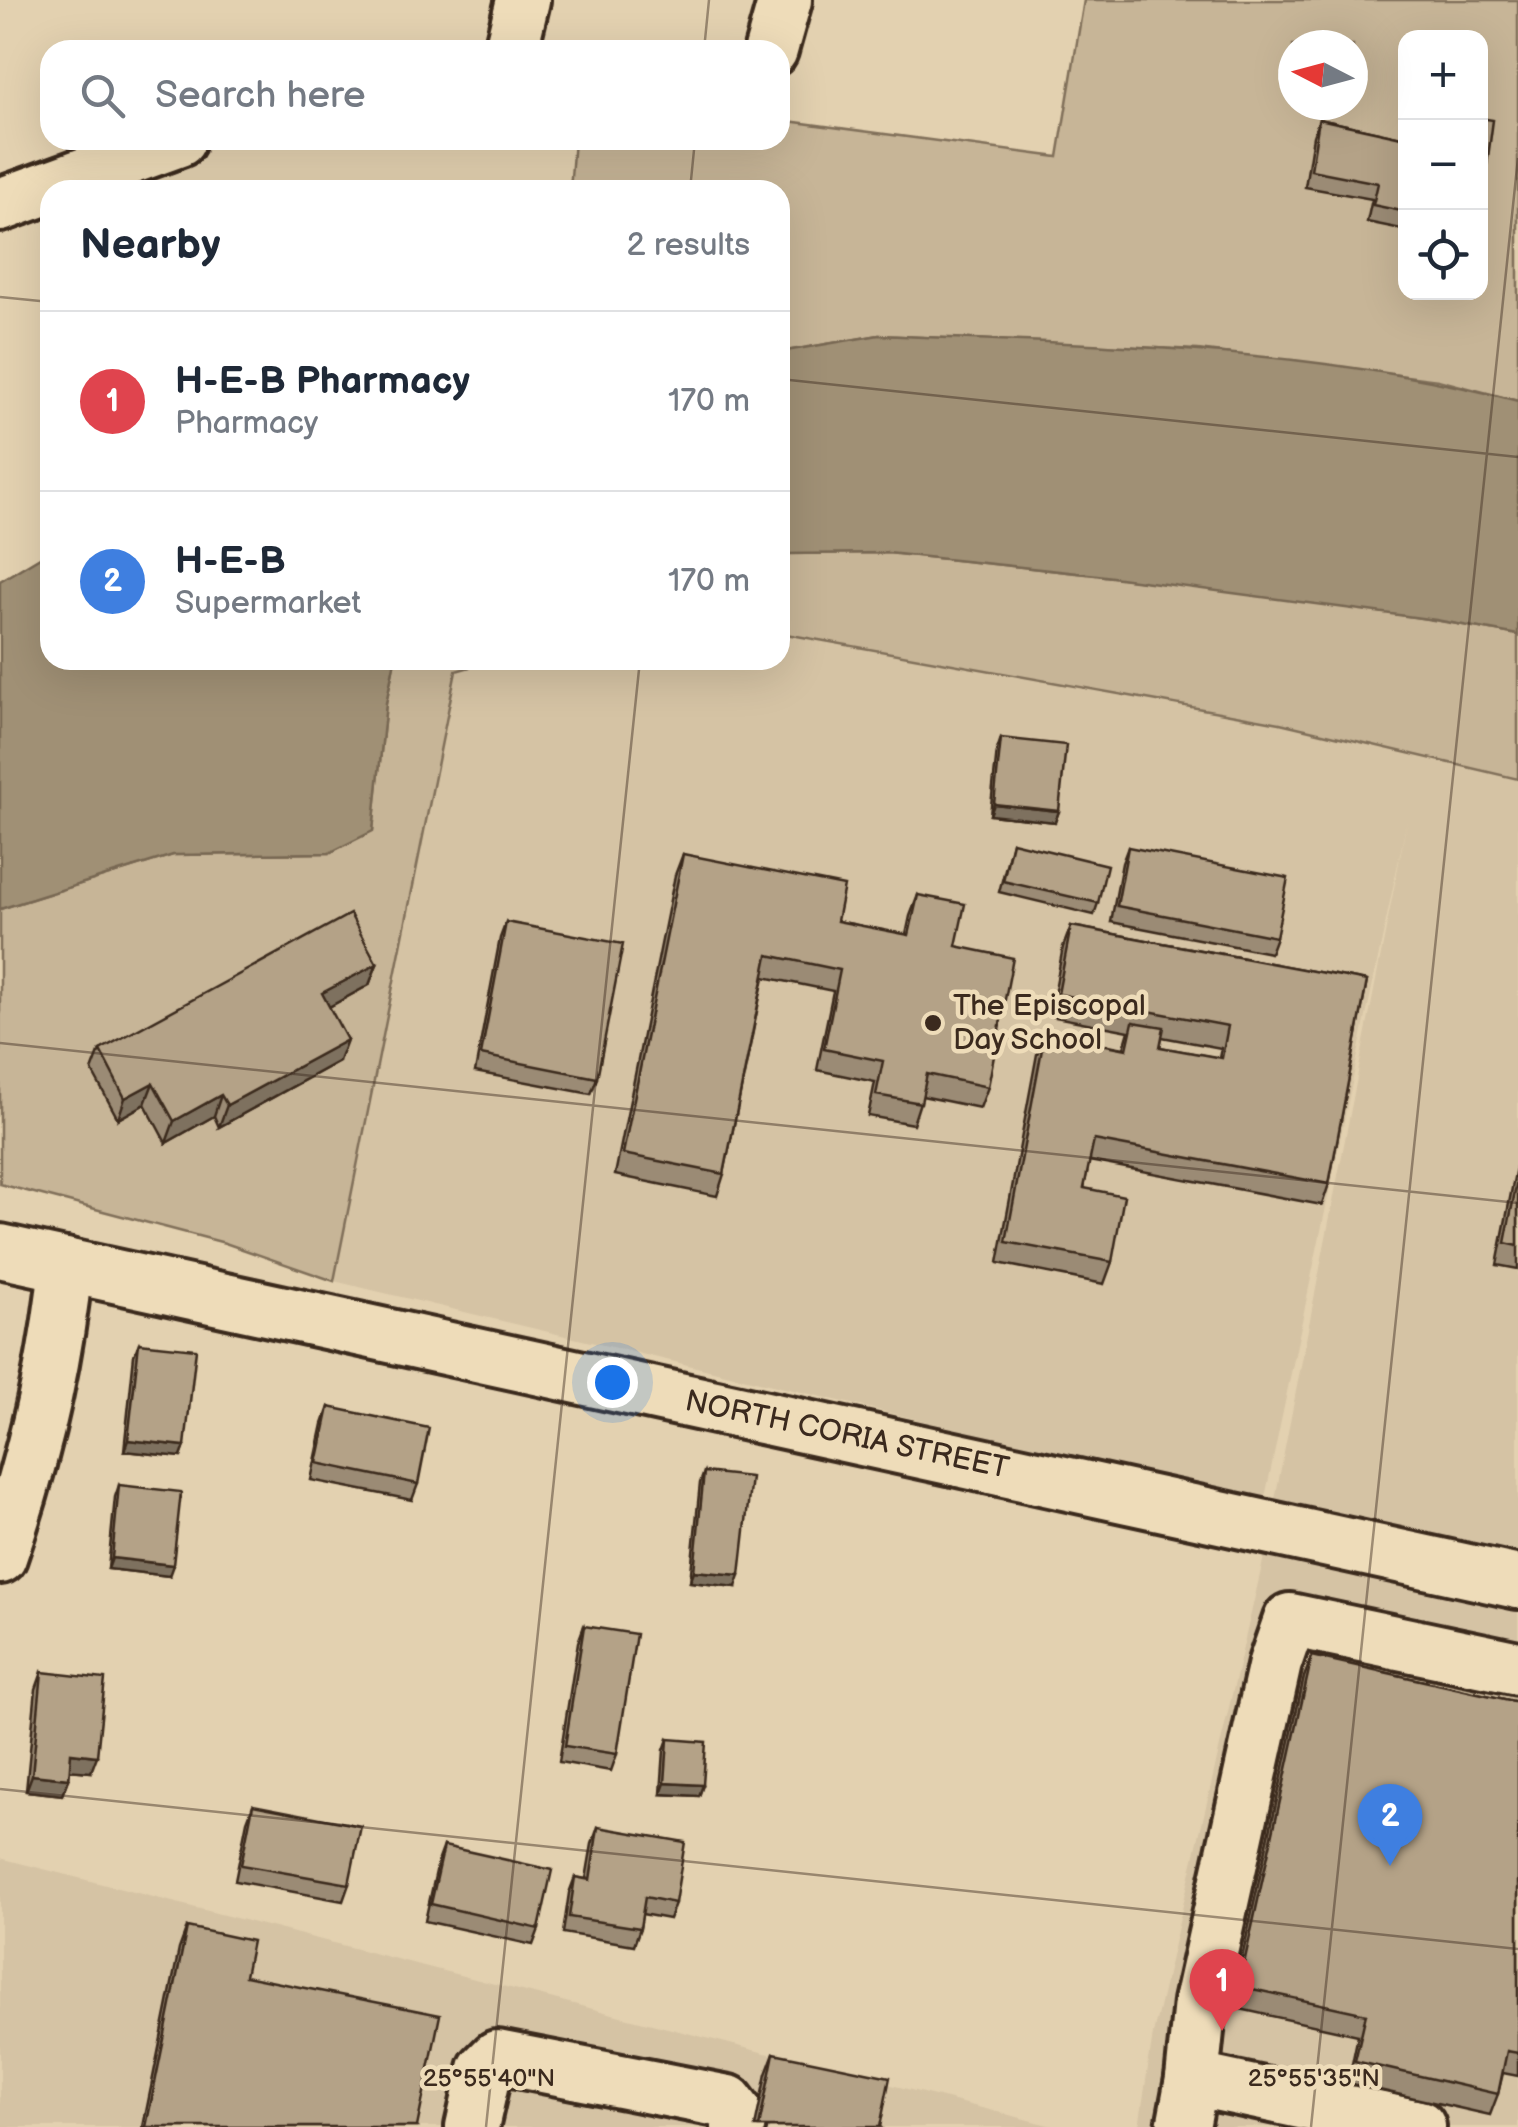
<!DOCTYPE html>
<meta charset="utf-8">
<style>
:root{--surface:#fff;--page:#f2f2f3;--text:#1f2937;--muted:#747a83;--line:#e0e1e3;--accent:#b45309}
body{margin:0;font-family:"Balsamiq Sans",sans-serif;background:var(--page);color:var(--text)}
.controls{position:absolute;right:30px;top:30px;display:grid;overflow:hidden;border-radius:20px;box-shadow:0 10px 40px #0002}
.controls button{width:90px;height:90px;display:grid;place-items:center;padding:0;border:0;border-bottom:2px solid var(--line);background:var(--surface);color:var(--text);font:50px sans-serif}
.compass{position:absolute;left:1278px;top:30px;width:90px;height:90px;border-radius:50%;background:var(--surface);box-shadow:0 10px 40px #0002;rotate:276deg}
.you{position:absolute;left:612px;top:1382px;width:35px;height:35px;margin:-25px;border:8px solid #fff;border-radius:50%;background:#1a73e8;box-shadow:0 0 0 15px #1a73e833}
.badge{display:grid;place-items:center;width:65px;height:65px;border-radius:50%;background:var(--accent);color:#fff;font-size:32px;font-weight:700}
.pin{position:absolute;translate:-50% -82px;filter:drop-shadow(0 2px 5px #0008)}
.pin::after{content:'';position:absolute;top:52px;width:35px;height:30px;background:inherit;clip-path:polygon(0 0,100% 0,50% 100%)}
.list{margin:0;padding:0;list-style:none}
h2{display:flex;justify-content:space-between;align-items:center;height:130px;margin:0;padding:0 40px;font-size:42px}
h2 small{font-size:32px;font-weight:400;color:var(--muted)}
.list li{display:grid;grid-template-columns:65px 1fr auto;gap:30px;align-items:center;box-sizing:border-box;height:180px;padding:0 40px;border-top:2px solid var(--line)}
.list b{display:block;font-size:38px;white-space:nowrap}
.list p{margin:0;font-size:32px;white-space:nowrap;color:var(--muted)}
.list em{font-size:32px;font-style:normal;color:var(--muted)}
.icon{flex:none;width:55px;height:55px;fill:none;stroke:currentColor;stroke-width:2;stroke-linecap:round;stroke-linejoin:round}
.map{position:relative;flex:none;width:1518px;height:2127px;overflow:hidden}
.search{position:absolute;background:var(--surface);box-shadow:0 10px 40px #0002;left:40px;top:40px;width:750px;height:110px;display:flex;align-items:center;gap:25px;box-sizing:border-box;padding:0 35px;border-radius:30px;color:var(--muted);font-size:38px}
.panel{position:absolute;background:var(--surface);box-shadow:0 10px 40px #0002;left:40px;top:180px;width:750px;height:490px;border-radius:30px}
.map>svg:first-child{display:block}
</style>
<div class="map">
<svg width="1518" height="2127" viewBox="0 0 1518 2127">
<rect width="100%" height="100%" fill="#e3d1b0"/>
<filter id="ink" filterUnits="userSpaceOnUse"><feTurbulence type="fractalNoise" baseFrequency=".01" numOctaves="2"/><feDisplacementMap in="SourceGraphic" scale="20" xChannelSelector="R" yChannelSelector="G"/><feConvolveMatrix kernelMatrix="1 2 1 2 8 2 1 2 1" color-interpolation-filters="sRGB"/></filter>
<g filter="url(#ink)">
<!-- built -->
<g fill="#d5c3a4">
<path d="M780 620 1518 725V2127H1139L1153 2034 1262 1566 1407 821 1264 1502 334 1281 456 670 494 660H780Z"/>
<path d="M0 1858 1056 2127H0Z"/>
</g>
<!-- green -->
<g fill="#c7b597" stroke="#81705a" stroke-width="2.5" fill-rule="evenodd">
<path d="M1084 0H1518V401L1438 380 1198 350 879 335 780 352V190H570L574 140H780V120L1058 157ZM1406 38H1480V292H1406ZM1293 45H1353V105H1293Z"/>
<path d="M888 553C1098 575 1310 596 1518 635V779L1280 723 780 633V554Z"/>
<path d="M395 660H494L456 671 334 1281 225 1243 0 1184V909L173 855 329 853 373 830 386 703Z"/>
</g>
<!-- water -->
<g fill="#a09075" stroke="#786752" stroke-width="2.5">
<path d="M879 335C1092 345 1311 346 1518 401V635L1436 620 1097 575 888 553 780 554V352Z"/>
<path d="M50 551V660H395L386 703 373 831 329 853 173 855 0 909V581Z"/>
</g>
<g fill="none" stroke-linecap="round" stroke-linejoin="round">
<!-- minor casing -->
<g stroke="#3b2a1e" stroke-width="60">
<g id="minor">
<path d="M511 50 523 0"/>
<path d="M771 50 785 0"/>
<path d="M0 205 179 140"/>
<path d="M0 1251 1518 1582"/>
<path d="M0 1557C33 1462 56 1365 66 1265"/>
<path d="M1192 2079 1200 2002 1275 1663 1290 1620 1518 1668"/>
<path d="M472 2127 485 2069 497 2057 728 2102 740 2118 738 2127"/>
<path d="M1183 2127 1192 2079 1419 2127"/>
</g>
</g>
<!-- minor -->
<use href="#minor" stroke="#eedcb9" stroke-width="52"/>
</g>
<!-- wall -->
<g fill="#9b8b74" stroke="#3b2a1e" stroke-width="2.5" fill-rule="evenodd">
<path d="M1319 119 1406 138V230L1367 222 1372 199 1305 187 1313 136Z"/>
<path d="M1001 738 1059 811 1055 822 990 815 997 750Z"/>
<path d="M1012 842 1098 903 1094 915 999 892Z"/>
<path d="M1128 847 1276 937 1270 953 1111 922 1122 863Z"/>
<path d="M683 854 837 921 906 935 910 916 918 895 956 946 988 1087 980 1108 922 1096 913 1124 868 1116 875 1082 817 1070 833 991 764 977 724 1174 717 1196 615 1175 675 875Z"/>
<path d="M506 922 597 1078 591 1094 475 1072 500 938Z"/>
<path d="M1071 926 1367 981 1329 1184 1322 1205 1089 1161 1084 1188 1112 1262 1104 1284 998 1263 1037 1054 1045 1033 1124 1048 1129 1031 1050 1016 1063 947ZM1162 1037 1221 1048 1219 1058 1160 1047Z"/>
<path d="M377 964 369 985 329 1007 339 1061 219 1127 214 1116 166 1143 145 1104 118 1119 92 1071 100 1050Z"/>
<path d="M1518 1157V1269L1497 1265Z"/>
<path d="M139 1343 185 1446 181 1457 124 1451 134 1355Z"/>
<path d="M329 1407 418 1484 412 1500 311 1480 323 1424Z"/>
<path d="M704 1472 736 1587 690 1582 700 1483Z"/>
<path d="M119 1485 169 1576 108 1569 115 1497Z"/>
<path d="M584 1626 617 1754 611 1771 559 1762 578 1642Z"/>
<path d="M1312 1656 1518 1702V2076L1503 2073 1498 2094 1490 2115 1348 2083 1358 2035 1231 2007 1304 1677Z"/>
<path d="M42 1672 91 1772 70 1770 69 1779 63 1795 26 1791 36 1689Z"/>
<path d="M668 1739 703 1785 699 1796 661 1794 664 1750Z"/>
<path d="M253 1805 349 1884 343 1901 235 1881 247 1821Z"/>
<path d="M598 1827 675 1903 669 1919 642 1914 640 1928 634 1945 563 1933 569 1893 575 1877 586 1879 592 1844Z"/>
<path d="M444 1846 539 1929 533 1945 425 1921 438 1862Z"/>
<path d="M187 1927 245 1976 417 2127H143L179 1949Z"/>
<path d="M774 2053 880 2127H755L766 2074Z"/>
</g>
<!-- shaded-wall -->
<g fill="#7e715e" stroke="#3b2a1e" stroke-width="2.5">
<path d="M994 804 1059 811 1055 822 990 815Z"/>
<path d="M377 964 369 985 314 1015 322 993Z"/>
<path d="M347 1040 339 1061 219 1127 227 1105Z"/>
<path d="M153 1083 145 1104 118 1119 125 1098Z"/>
<path d="M221 1095 214 1116 166 1143 174 1121Z"/>
<path d="M128 1440 185 1446 181 1457 124 1451Z"/>
<path d="M112 1558 173 1565 169 1576 108 1569Z"/>
<path d="M694 1571 740 1575 736 1587 690 1582Z"/>
<path d="M71 1753 97 1756 91 1772 65 1770Z"/>
<path d="M32 1775 69 1779 63 1795 26 1791Z"/>
<path d="M665 1783 703 1785 699 1796 661 1794Z"/>
</g>
<!-- building -->
<g fill="#b4a287" stroke="#3b2a1e" stroke-width="2.5">
<path d="M1480 118 1493 120 1485 180 1480 179Z"/>
<path d="M1319 119 1406 138V212L1373 205 1378 183 1311 170Z"/>
<path d="M1001 738 1066 745 1059 811 994 804Z"/>
<path d="M1012 842 1107 865 1098 903 1003 881Z"/>
<path d="M1128 847 1288 878 1276 937 1117 906Z"/>
<path d="M683 854 844 886 837 921 909 935 918 895 965 904 956 946 1013 958 988 1087 927 1074 921 1103 876 1095 883 1061 824 1049 840 970 768 955 724 1174 623 1154Z"/>
<path d="M350 914 377 964 322 993 347 1040 227 1105 221 1095 174 1121 153 1083 125 1098 100 1050Z"/>
<path d="M506 922 623 944 597 1078 481 1055Z"/>
<path d="M1071 926 1367 981 1329 1184 1094 1140 1084 1188 1124 1196 1112 1262 1006 1242 1045 1033 1127 1049 1133 1022 1164 1027 1160 1047 1222 1058 1228 1026 1058 994Z"/>
<path d="M1518 1176V1246L1505 1243Z"/>
<path d="M139 1343 196 1349 185 1446 128 1440Z"/>
<path d="M329 1407 429 1428 418 1484 317 1463Z"/>
<path d="M704 1472 751 1477 740 1575 694 1571Z"/>
<path d="M119 1485 181 1492 173 1565 112 1558Z"/>
<path d="M584 1626 636 1634 617 1754 565 1746Z"/>
<path d="M1312 1656 1518 1702V2053L1507 2051 1498 2094 1355 2061 1366 2014 1239 1986Z"/>
<path d="M42 1672 105 1679 97 1756 71 1753 69 1779 32 1775Z"/>
<path d="M668 1739 706 1742 703 1785 665 1783Z"/>
<path d="M253 1805 361 1826 349 1884 241 1865Z"/>
<path d="M598 1827 685 1842 675 1903 645 1897 640 1928 569 1917 575 1877 590 1880Z"/>
<path d="M444 1846 552 1870 539 1929 431 1904Z"/>
<path d="M187 1927 252 1941 245 1976 440 2015 417 2127H146Z"/>
<path d="M774 2053 890 2077 880 2127H759Z"/>
</g>
</g>
<!-- ticks -->
<path fill="none" stroke="#3b2a1e" stroke-width="2.5" stroke-opacity="0.45" d="M704 50 709 0M690 190 695 140M0 297 50 302M780 379 1518 457M0 1043 1518 1203M0 1789 1518 1949M486 2127 640 660M1311 2127 1518 158"/>
<!-- markers -->
<circle fill="#3b2a1e" stroke="#eedcb9" stroke-width="4" cx="933" cy="1023" r="10"/>
<g text-anchor="middle" dominant-baseline="central" stroke-width="9" stroke-linejoin="round" paint-order="stroke">
<!-- poi labels -->
<g font-size="30" fill="#3b2a1e" stroke="#eedcb9" text-anchor="start">
<text x="953" y="1006">The Episcopal<tspan x="953" dy="34">Day School</tspan></text>
</g>
<!-- street labels -->
<g font-size="30" fill="#3b2a1e" stroke="#eedcb9">
<text transform="translate(847 1435) rotate(12)">NORTH CORIA STREET</text>
</g>
</g>
<g font-size="25" text-anchor="middle" fill="#3b2a1e" stroke="#eedcb9" stroke-width="9" stroke-linejoin="round" paint-order="stroke">
<text x="489" y="2086">25°55'40"N</text>
<text x="1314" y="2086">25°55'35"N</text>
</g>
</svg>
<div class="controls">
<button>+</button>
<button>−</button>
<button><svg class="icon" aria-label="locate" viewBox="0 0 24 24"><circle cx="12" cy="12" r="6"/><path d="M12 2v4M12 18v4M2 12h4M18 12h4"/></svg></button>
</div>
<svg class="compass" viewBox="-18 -18 36 36"><path d="M0-13l5 13h-10z" fill="#e53935"/><path d="M0 13l5-13h-10z" fill="#747a83"/></svg>
<div class="you"></div>
<div class="pin badge" style="left:1222px;top:2031px;background:#e0444e">1</div>
<div class="pin badge" style="left:1390px;top:1866px;background:#3f7fe0">2</div>
<div class="search"><svg class="icon" aria-label="search" viewBox="0 0 24 24"><circle cx="10" cy="10" r="6"/><path d="M15 15l6 6"/></svg>Search here</div>
<section class="panel">
<h2>Nearby<small>2 results</small></h2>
<ul class="list">
<li><span class="badge" style="background:#e0444e">1</span><div><b>H-E-B Pharmacy</b><p>Pharmacy</p></div><em>170 m</em></li>
<li><span class="badge" style="background:#3f7fe0">2</span><div><b>H-E-B</b><p>Supermarket</p></div><em>170 m</em></li>
</ul>
</section>
</div>
